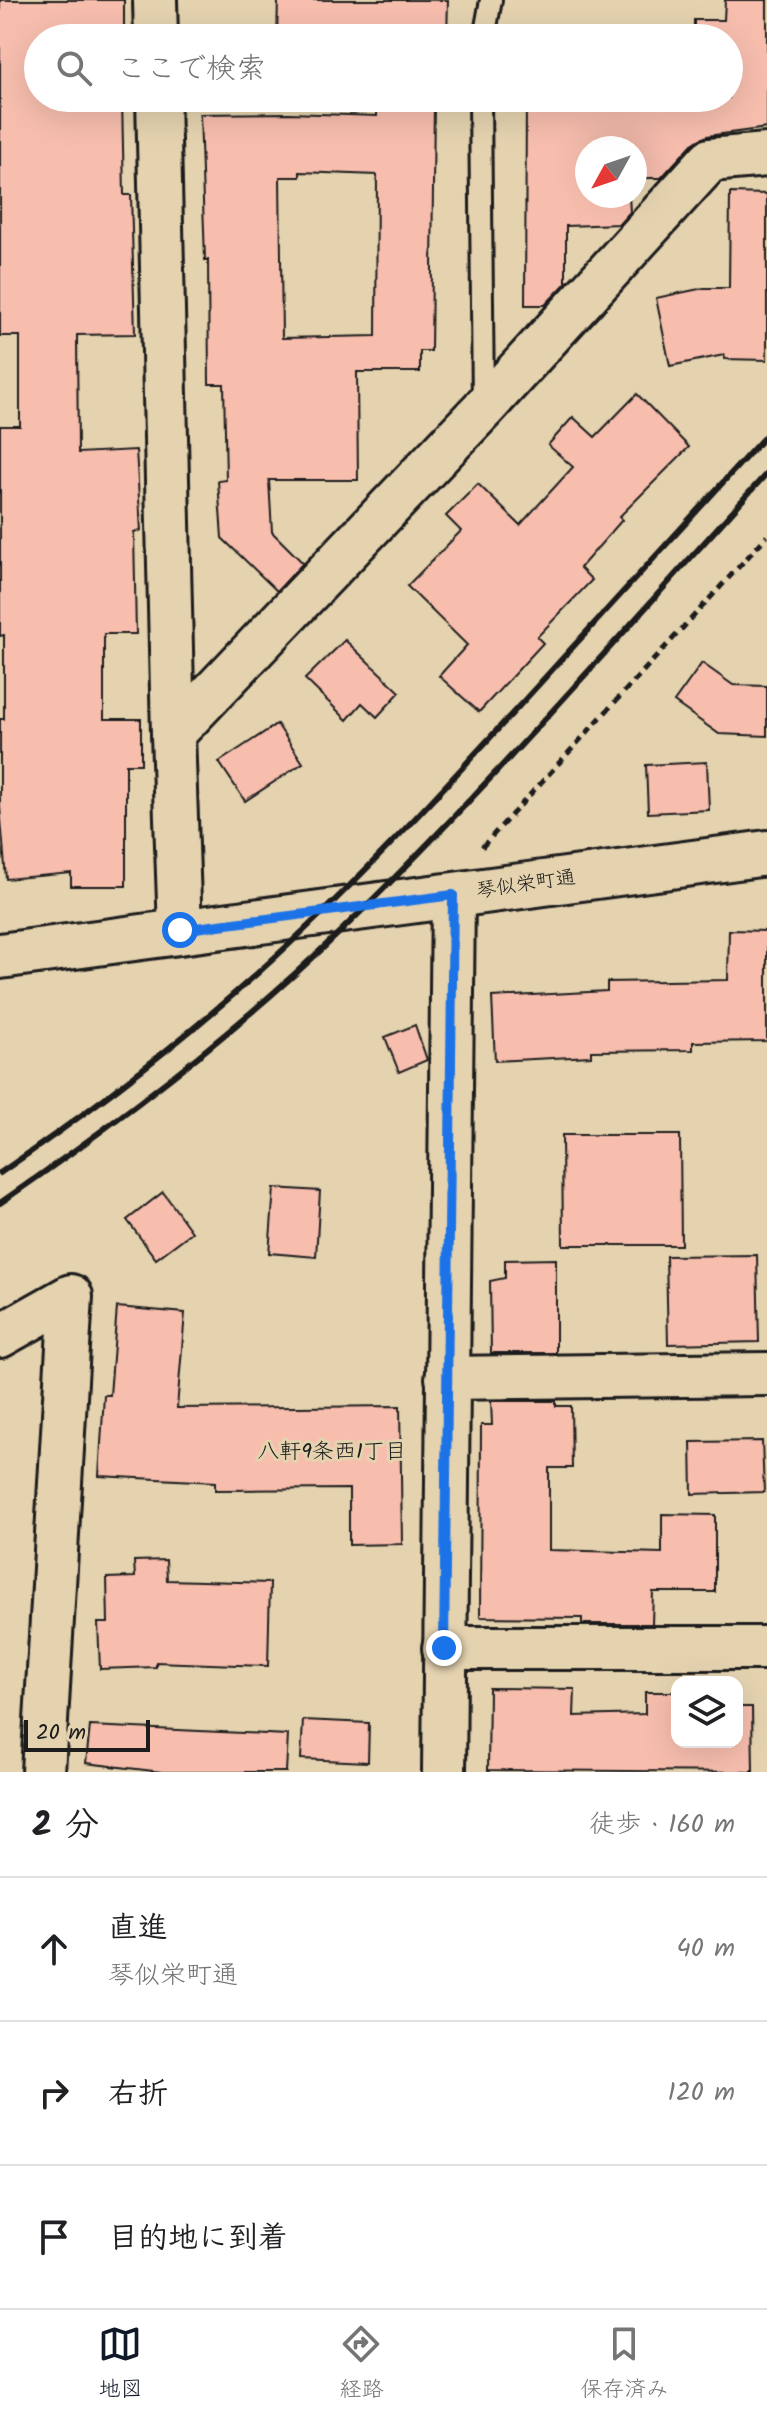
<!DOCTYPE html>
<html lang="ja">
<meta charset="utf-8">
<style>
:root{--surface:#fff;--page:#f2f2f2;--text:#202124;--muted:#757577;--line:#e0e0e0;--accent:#111827}
body{margin:0;font-family:Kalam,"Klee One",sans-serif;background:var(--page);color:var(--text)}
.controls{position:absolute;right:24px;bottom:24px;display:grid;overflow:hidden;border-radius:16px;box-shadow:0 8px 32px #0002}
.controls button{width:72px;height:72px;display:grid;place-items:center;padding:0;border:0;border-bottom:2px solid var(--line);background:var(--surface);color:var(--text);font:40px sans-serif}
.compass{position:absolute;left:575px;top:136px;width:72px;height:72px;border-radius:50%;background:var(--surface);box-shadow:0 8px 32px #0002;rotate:230deg}
.scale{position:absolute;left:24px;bottom:20px;width:126px;box-sizing:border-box;padding-left:8px;border:4px solid #1c1c1c;border-top:0;font-size:22px;line-height:28px;white-space:nowrap;color:#1c1c1c;-webkit-text-stroke:6px #e5d3b0;paint-order:stroke}
.stop{position:absolute;width:24px;height:24px;margin:-18px;border:6px solid #1a73e8;border-radius:50%;background:#fff}
.stop.end{background:#1a73e8;border-color:#fff;box-shadow:0 2px 8px #0008}
.list{margin:0;padding:0;list-style:none}
h2{display:flex;justify-content:space-between;align-items:center;height:104px;margin:0;padding:0 32px;font-size:34px}
h2 small{font-size:26px;font-weight:400;color:var(--muted)}
.list li{display:grid;grid-template-columns:52px 1fr auto;gap:24px;align-items:center;box-sizing:border-box;height:144px;padding:0 32px;border-top:2px solid var(--line)}
.list b{display:block;font-size:30px;white-space:nowrap}
.list p{margin:0;font-size:26px;white-space:nowrap;color:var(--muted)}
.list em{font-size:26px;font-style:normal;color:var(--muted)}
.icon{flex:none;width:44px;height:44px;fill:none;stroke:currentColor;stroke-width:2;stroke-linecap:round;stroke-linejoin:round}
.map{position:relative;flex:none;width:767px;height:1772px;overflow:hidden}
.search{position:absolute;background:var(--surface);box-shadow:0 8px 32px #0002;left:24px;right:24px;top:24px;height:88px;display:flex;align-items:center;gap:20px;box-sizing:border-box;padding:0 28px;border-radius:44px;color:var(--muted);font-size:30px}
.sheet{height:536px;background:var(--surface)}
nav{display:flex;justify-content:space-around;align-items:center;box-sizing:border-box;height:112px;border-top:2px solid var(--line);background:var(--surface);font-size:22px;color:var(--muted)}
nav a{display:grid;justify-items:center;gap:4px}
nav .on{color:var(--accent)}
.map>svg:first-child{display:block}
</style>
<div class="map">
<svg width="767" height="1772" viewBox="0 0 767 1772">
<rect width="100%" height="100%" fill="#e5d3b0"/>
<filter id="ink" filterUnits="userSpaceOnUse"><feTurbulence type="fractalNoise" baseFrequency=".0125" numOctaves="2"/><feDisplacementMap in="SourceGraphic" scale="16" xChannelSelector="R" yChannelSelector="G"/><feConvolveMatrix kernelMatrix="1 2 1 2 8 2 1 2 1" color-interpolation-filters="sRGB"/></filter>
<g filter="url(#ink)">
<!-- building -->
<g fill="#f7beae" stroke="#1c1c1c" stroke-width="2" fill-rule="evenodd">
<path d="M0 0H124V38H38V98H122L124 195H131L135 334 77 335 78 453 136 450 141 531 134 532 136 634H104V719H141V764H126V886H71V873L6 879 0 807V719H4V635L0 636V426H20V336H0Z"/>
<path d="M278 0H448L447 37 341 35V38H277Z"/>
<path d="M725 0H767V128L707 136 692 144 661 178H635V148H587V196H629L630 212 619 224 566 226V283L545 305H525L526 98H587V105L692 103V98H729V38H694V20H724Z"/>
<path d="M377 105H434L431 351H420V372H357L358 480H269L272 532 303 563 277 591 222 538 218 481 226 480 224 384H209L208 260H205L200 114 289 113 377 116ZM300 172 377 175 376 336 282 338 280 177H300Z"/>
<path d="M730 193 767 194V360L724 359V355L670 366 656 298 704 288H729Z"/>
<path d="M637 394 689 447 619 517 622 520 580 568 592 580 537 637 543 643 479 712 439 676 467 645 407 586 461 531 446 516 478 484 520 525 573 467 548 445 573 417 595 437Z"/>
<path d="M345 640 400 692 377 717 362 703 347 720 305 679Z"/>
<path d="M702 663 733 685 767 686V736L719 734 674 702Z"/>
<path d="M277 724 303 763 245 801 219 762Z"/>
<path d="M707 762 709 810 648 813 646 765Z"/>
<path d="M729 930 767 931V1041L693 1042V1050L591 1051V1056L495 1061 492 997 607 991V982L728 980Z"/>
<path d="M415 1025 427 1060 399 1072 385 1037Z"/>
<path d="M562 1135H680L681 1245H563Z"/>
<path d="M274 1188 320 1191 316 1257 269 1253Z"/>
<path d="M163 1192 192 1232 156 1259 127 1220Z"/>
<path d="M757 1255 759 1342 668 1344 666 1256Z"/>
<path d="M556 1259V1353H491L490 1281 505 1278V1260Z"/>
<path d="M117 1307 185 1313 177 1408 400 1406 402 1544 349 1545V1489L215 1490V1482L99 1476 104 1395H110Z"/>
<path d="M491 1401H556V1406H571L572 1468H549V1550L662 1553V1514L715 1515V1592H653L652 1624H582V1618L480 1617 481 1425H492Z"/>
<path d="M762 1441 764 1492 692 1494 691 1442Z"/>
<path d="M166 1560 167 1580 270 1583 268 1666 156 1662V1667L100 1669 98 1623H108L107 1578 135 1577 134 1561Z"/>
<path d="M489 1688 575 1689 574 1716 645 1714V1692H677V1742H737V1707H752L753 1772 488 1770Z"/>
<path d="M303 1720 369 1723 368 1762 301 1759Z"/>
<path d="M90 1726 288 1735 286 1772H162L86 1763Z"/>
</g>
<g fill="none" stroke-linecap="round" stroke-linejoin="round">
<!-- lane casing -->
<g stroke="#1c1c1c" stroke-width="26">
<g id="lane">
<path d="M484 38 491 0"/>
<path d="M480 98 483 406"/>
</g>
</g>
<!-- street casing -->
<g stroke="#1c1c1c" stroke-width="48">
<g id="street">
<path d="M155 0 156 38"/>
<path d="M158 98 173 734 180 930"/>
<path d="M173 734 483 409 710 160 767 155"/>
<path d="M0 1336 71 1296 43 1772"/>
<path d="M447 1378 767 1374"/>
<path d="M444 1648H767"/>
<path d="M444 1772 453 895"/>
</g>
</g>
<!-- secondary casing -->
<g stroke="#1c1c1c" stroke-width="50">
<path id="secondary" d="M0 956 767 853"/>
</g>
<!-- path -->
<path stroke="#1c1c1c" stroke-width="5" stroke-dasharray="8 6" stroke-linecap="butt" d="M482 847 767 536"/>
<!-- lane -->
<use href="#lane" stroke="#e5d3b0" stroke-width="20"/>
<!-- street -->
<use href="#street" stroke="#e5d3b0" stroke-width="42"/>
<!-- secondary -->
<use href="#secondary" stroke="#e5d3b0" stroke-width="44"/>
<!-- rail -->
<g stroke="#1c1c1c" stroke-width="6">
<path d="M0 1173C95 1108 187 1038 272 960 363 877 447 785 530 694 609 608 688 521 767 434"/>
<path d="M0 1203C121 1120 238 1031 344 928 492 784 628 626 767 473"/>
</g>
</g>
</g>
<g fill="none" stroke-linecap="round" stroke-linejoin="round" filter="url(#ink)">
<!-- route -->
<path stroke="#1a73e8" stroke-width="10" d="M180 930 453 895 444 1648"/>
</g>
<g text-anchor="middle" dominant-baseline="central" stroke-width="6" stroke-linejoin="round" paint-order="stroke">
<!-- street labels -->
<g font-size="20" fill="#1c1c1c" stroke="#e5d3b0">
<text transform="translate(526 885) rotate(-8)">琴似栄町通</text>
</g>
<!-- neighbourhood labels -->
<g font-size="22" fill="#1c1c1c" stroke="#e5d3b0">
<text x="332" y="1452">八軒9条西1丁目</text>
</g>
</g>
</svg>
<div class="controls">
<button><svg class="icon" aria-label="layers" viewBox="0 0 24 24"><path d="M12 4l9 5-9 5-9-5zM3 14l9 5 9-5"/></svg></button>
</div>
<svg class="compass" viewBox="-18 -18 36 36"><path d="M0-13l5 13h-10z" fill="#e53935"/><path d="M0 13l5-13h-10z" fill="#757577"/></svg>
<div class="scale">20 m</div>
<div class="stop" style="left:180px;top:930px"></div>
<div class="stop end" style="left:444px;top:1648px"></div>
<div class="search"><svg class="icon" aria-label="search" viewBox="0 0 24 24"><circle cx="10" cy="10" r="6"/><path d="M15 15l6 6"/></svg>ここで検索</div>
</div>
<section class="sheet">
<h2>2 分<small>徒歩 · 160 m</small></h2>
<ul class="list">
<li><svg class="icon" aria-label="ahead" viewBox="0 0 24 24"><path d="M12 20V5M6 11l6-6 6 6"/></svg><div><b>直進</b><p>琴似栄町通</p></div><em>40 m</em></li>
<li><svg class="icon" aria-label="right" viewBox="0 0 24 24"><path d="M7 20v-9h11M14 6l5 5-5 5"/></svg><div><b>右折</b></div><em>120 m</em></li>
<li><svg class="icon" aria-label="arrive" viewBox="0 0 24 24"><path d="M6 21V4h12l-3 4 3 4H6"/></svg><div><b>目的地に到着</b></div></li>
</ul>
</section>
<nav>
<a class="on"><svg class="icon" aria-label="map" viewBox="0 0 24 24"><path d="M3 6l6-2 6 2 6-2v14l-6 2-6-2-6 2zM9 4v14M15 6v14"/></svg>地図</a>
<a><svg class="icon" aria-label="directions" viewBox="0 0 24 24"><path d="M12 3l9 9-9 9-9-9zM9 14v-3h6M13 9l2 2-2 2"/></svg>経路</a>
<a><svg class="icon" aria-label="saved" viewBox="0 0 24 24"><path d="M7 4h10v16l-5-4-5 4z"/></svg>保存済み</a>
</nav>
